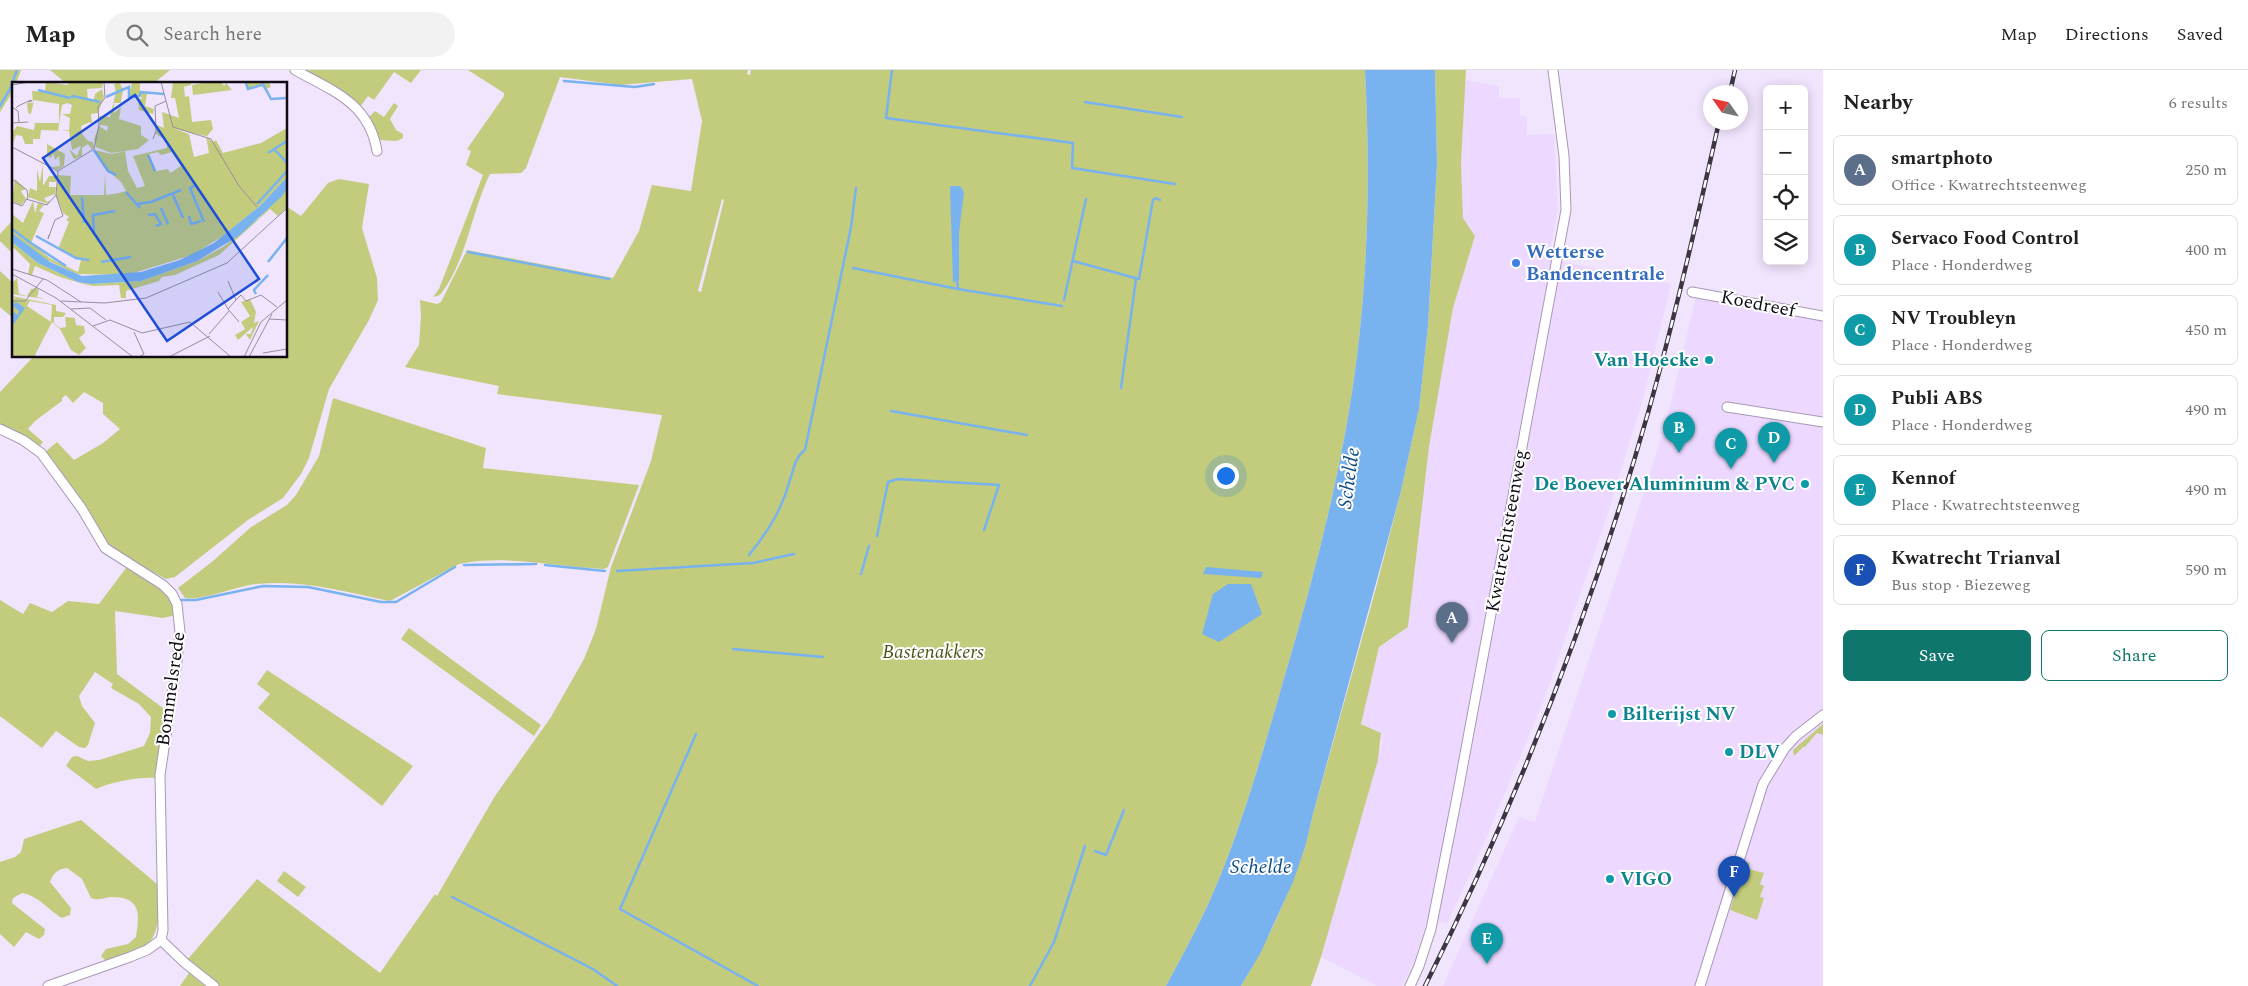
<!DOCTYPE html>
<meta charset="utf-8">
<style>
:root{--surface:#fff;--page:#f2f2f2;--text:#222;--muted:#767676;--line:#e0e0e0;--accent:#0f766e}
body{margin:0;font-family:Spectral,serif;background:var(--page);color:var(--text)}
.controls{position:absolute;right:15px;top:15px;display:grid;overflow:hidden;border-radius:8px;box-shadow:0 2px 12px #0003}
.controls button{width:45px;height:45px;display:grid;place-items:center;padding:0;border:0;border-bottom:1px solid var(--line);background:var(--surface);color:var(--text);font:25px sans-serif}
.compass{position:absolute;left:1703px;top:15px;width:45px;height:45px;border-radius:50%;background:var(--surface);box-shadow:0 2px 12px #0003;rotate:304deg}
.you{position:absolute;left:1225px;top:405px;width:18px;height:18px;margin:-12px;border:4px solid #fff;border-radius:50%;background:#1a73e8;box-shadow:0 0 0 8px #1a73e833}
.badge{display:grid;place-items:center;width:32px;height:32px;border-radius:50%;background:var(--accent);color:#fff;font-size:16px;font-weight:700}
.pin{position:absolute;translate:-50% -41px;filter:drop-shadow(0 1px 2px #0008)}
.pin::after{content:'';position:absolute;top:26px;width:18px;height:15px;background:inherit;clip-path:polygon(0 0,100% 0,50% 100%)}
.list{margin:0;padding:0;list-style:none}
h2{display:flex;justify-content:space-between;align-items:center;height:65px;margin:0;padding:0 20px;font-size:21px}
h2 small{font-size:16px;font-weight:400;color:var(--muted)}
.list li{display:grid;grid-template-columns:32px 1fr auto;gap:15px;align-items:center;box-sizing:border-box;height:70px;margin:0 10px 10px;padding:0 10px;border:1px solid var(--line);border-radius:8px}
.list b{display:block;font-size:19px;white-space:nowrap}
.list p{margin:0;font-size:16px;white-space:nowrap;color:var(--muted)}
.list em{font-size:16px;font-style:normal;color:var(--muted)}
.actions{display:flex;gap:10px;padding:15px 20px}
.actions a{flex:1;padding:11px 0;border:1px solid var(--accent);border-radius:8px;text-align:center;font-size:18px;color:var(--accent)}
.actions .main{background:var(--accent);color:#fff}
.icon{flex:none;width:28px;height:28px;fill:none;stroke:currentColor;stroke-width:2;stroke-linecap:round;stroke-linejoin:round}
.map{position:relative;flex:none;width:1823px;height:916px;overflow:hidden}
header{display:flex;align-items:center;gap:30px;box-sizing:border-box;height:70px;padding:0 25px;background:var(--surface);border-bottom:1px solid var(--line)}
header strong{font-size:24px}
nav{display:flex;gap:28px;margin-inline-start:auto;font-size:18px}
.search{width:350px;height:45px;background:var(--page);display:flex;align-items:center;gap:12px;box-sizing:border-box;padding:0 18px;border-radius:28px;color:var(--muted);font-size:19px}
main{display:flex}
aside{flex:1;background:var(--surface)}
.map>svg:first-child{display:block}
</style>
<header>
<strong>Map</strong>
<div class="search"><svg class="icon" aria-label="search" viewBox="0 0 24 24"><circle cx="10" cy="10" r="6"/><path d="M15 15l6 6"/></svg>Search here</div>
<nav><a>Map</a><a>Directions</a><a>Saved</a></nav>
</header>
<main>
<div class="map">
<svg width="1823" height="916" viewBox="0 0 1823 916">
<rect width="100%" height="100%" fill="#f1e4fd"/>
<!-- built -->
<g fill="#edd9ff">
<path d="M1465 10 1499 16V28H1520V45L1527 47V65L1554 64 1558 138 1549 189 1671 214 1643 329 1608 443 1544 630 1478 787 1447 854 1428 847 1415 890 1402 916H1377L1321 887 1382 673 1381 663 1361 654 1379 577 1408 557 1429 377 1453 238 1475 166 1463 148 1461 93Z"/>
<path d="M1696 226 1823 251V916H1443L1519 747 1535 752 1625 482 1668 345Z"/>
</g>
<!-- green -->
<g fill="#c3cc7d" fill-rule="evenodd">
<path d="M0 0H21L16 14H14L12 23 0 42Z"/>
<path d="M50 0H170L153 14H67Z"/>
<path d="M305 0H421L411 13 394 2 374 30 368 26 360 37Z"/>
<path d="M468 0H748L747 4 750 5 751 0H1365C1371 116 1368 232 1348 347 1333 434 1310 520 1285 605 1265 674 1246 743 1219 809 1204 846 1185 881 1166 916H220L187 890 257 809 380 903 435 824 437 826 495 726 551 647 584 589 596 559 611 497 651 391 662 345 497 324 499 316 405 297 419 275 421 246 420 230 437 234 441 232 467 180 613 208 639 161 652 115 691 121 702 51 692 9 620 15 560 7 526 98 521 103 490 104C471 142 467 191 440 225L433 227 439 219 483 105 466 95 471 81 467 79 504 26V23ZM722 129 724 130 701 222 698 221Z"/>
<path d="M1435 0H1466L1461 93 1463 148 1475 166 1453 238 1429 377 1408 557 1379 577 1361 654 1381 663 1378 690 1321 887 1311 916H1241C1273 862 1299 805 1313 744L1376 518 1400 425 1419 339 1428 256 1437 94Z"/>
<path d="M394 33 398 36 390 49 396 60 403 64V68L397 71 380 70 368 48 375 41 384 47Z"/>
<path d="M339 109 369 114 362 158 377 208 378 230 369 250 329 319 309 388 301 404 283 428 248 450 175 507 166 509 111 480 45 382 57 372 74 390 103 373 120 359 103 344V333L84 322 73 333 66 325 62 328V331L35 351 28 359 43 372 39 377 0 355V322L34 286H286V136L301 146 328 113Z"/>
<path d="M12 151 14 152V185L0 171V164Z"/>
<path d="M0 201 14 214V249L0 237Z"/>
<path d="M333 328 486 378 483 398 639 415 608 497 604 499C558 497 504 484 459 494L390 531C346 522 302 509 257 514 236 516 204 531 185 528L178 518 213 491 251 457 287 435 296 425 319 386Z"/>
<path d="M126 498 145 507 170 525 176 545 163 548 115 541 117 604 167 641 157 708C136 707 116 711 96 719L66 696 72 687 77 686 88 691 99 690 144 676 150 663 151 647 139 634 111 618 113 614 95 602 79 626 82 636 95 653 88 675 85 678 79 677 56 661 42 678 0 646V530L23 544 30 533 52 542 68 531 99 534Z"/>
<path d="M409 558 541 655 534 666 401 569Z"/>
<path d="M267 600 413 696 382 736 258 638 270 624 257 614Z"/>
<path d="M1823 654V665L1817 663 1805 677H1803L1794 686 1793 680Z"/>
<path d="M81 750 157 814C159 832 162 861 147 875 137 884 119 888 107 892L101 886 106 879 128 874 136 867C140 844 141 826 110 827 103 828 98 831 91 828L82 809 67 798C58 799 53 803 50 812L71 838 70 845 62 848C48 840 39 826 22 823L13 828 12 833 45 859 44 865 39 869 26 862 14 877 0 864V792L15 787 21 782 24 769Z"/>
<path d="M1745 792 1750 793 1749 799 1764 803 1760 814 1764 816 1760 827 1764 828 1757 850 1730 840Z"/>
<path d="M284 801 306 817 298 827 277 811Z"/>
<path d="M189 903 205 916H180Z"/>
</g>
<!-- water -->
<g fill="#78b2ef">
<path d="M1365 0H1435L1437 94 1428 256 1419 339 1400 425 1313 744 1305 777 1293 812 1261 882 1241 916H1166C1185 881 1204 846 1219 809 1246 743 1265 674 1285 605 1310 520 1333 434 1348 347 1368 232 1371 115 1365 0Z"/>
<path d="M950 116H960L964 122 959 162V209L953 213Z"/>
<path d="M1206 497 1263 502 1261 508 1203 504Z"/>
<path d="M1228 514H1251L1262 544 1219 572 1202 564 1213 524Z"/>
</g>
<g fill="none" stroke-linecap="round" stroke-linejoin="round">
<!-- stream -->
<g stroke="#78b2ef" stroke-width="2.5">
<path d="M892 0 886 48 1073 73 1072 98 1175 114"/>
<path d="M564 11 635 17 654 14"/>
<path d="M1085 32 1182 47"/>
<path d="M0 36 10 19 17 0"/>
<path d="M468 182 609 209"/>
<path d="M1073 191 1139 209 1153 130 1156 128 1160 130"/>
<path d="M853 198 958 219 1062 236"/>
<path d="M957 210 958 219"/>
<path d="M1064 230 1086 129"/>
<path d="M1121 318 1136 209"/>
<path d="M891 341 1027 365"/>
<path d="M877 466 888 412 898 409 999 415 984 460"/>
<path d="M749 485C768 461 782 440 790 410 794 398 795 387 805 380L851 157 856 118"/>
<path d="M464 495 536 494"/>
<path d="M545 495 605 501"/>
<path d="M617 501 753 493 794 484"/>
<path d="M861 504 869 476"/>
<path d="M181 530H196L263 516 308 517 381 532H396L455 497"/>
<path d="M733 579 823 587"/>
<path d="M696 664 620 839 758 916"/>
<path d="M1095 781 1106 785 1124 740"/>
<path d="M452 827 593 899 617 916"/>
<path d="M1030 916 1054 872 1085 776"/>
</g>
<!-- minor casing -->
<g stroke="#a898b5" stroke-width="11">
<g id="minor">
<path d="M295 0C333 21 369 33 377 81"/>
<path d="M1692 222 1823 246"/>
<path d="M1727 337 1823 352"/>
<path d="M0 359 23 370 41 383 82 439 105 478 163 515 172 524 177 534 180 562 177 591 160 705 163 860 161 870 185 893 214 916"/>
<path d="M48 916 130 887 147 880 161 870"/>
<path d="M1410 916 1419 896 1431 859 1457 727 1566 140 1564 86 1553 0"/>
<path d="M1700 916 1763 714 1785 678 1796 666 1823 645"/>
</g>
</g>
<!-- minor -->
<use href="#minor" stroke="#fff" stroke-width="9"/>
<!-- rail casing -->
<g stroke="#3c3542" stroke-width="4.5">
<g id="rail">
<path d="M1730 22 1735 0"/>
<path d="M1425 916C1517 733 1592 539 1648 343 1675 247 1697 150 1719 52"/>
</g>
</g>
<!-- rail -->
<use href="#rail" stroke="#fff" stroke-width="2.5" stroke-dasharray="8" stroke-linecap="butt"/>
</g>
<!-- markers -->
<circle fill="#3f7fe0" stroke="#fff" stroke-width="2" cx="1516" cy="193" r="5"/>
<g fill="#0f9aa8" stroke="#fff" stroke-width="2">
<circle cx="1709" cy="290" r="5"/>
<circle cx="1805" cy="414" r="5"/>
<circle cx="1612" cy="644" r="5"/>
<circle cx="1729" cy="682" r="5"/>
<circle cx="1610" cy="809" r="5"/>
</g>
<g text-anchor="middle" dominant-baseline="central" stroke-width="4" stroke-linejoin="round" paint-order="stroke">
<!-- shop labels -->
<g font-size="19" font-weight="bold" fill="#366cbe" stroke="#fff" text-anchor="start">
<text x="1526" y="182">Wetterse<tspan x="1526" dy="22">Bandencentrale</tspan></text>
</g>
<!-- street labels -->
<g font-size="19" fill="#100a14" stroke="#fff">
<text transform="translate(1758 234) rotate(11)">Koedreef</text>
<text transform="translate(1507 461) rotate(-80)">Kwatrechtsteenweg</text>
<text transform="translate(171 619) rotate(-82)">Bommelsrede</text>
</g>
<!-- culture labels -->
<g font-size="19" font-weight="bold" fill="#0d838f" stroke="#fff" text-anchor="start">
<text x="1699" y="290" text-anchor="end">Van Hoecke</text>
<text x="1795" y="414" text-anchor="end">De Boever Aluminium &amp; PVC</text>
<text x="1622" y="644">Bilterijst NV</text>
<text x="1739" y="682">DLV</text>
<text x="1620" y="809">VIGO</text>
</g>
<!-- park labels -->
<g font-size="19" font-style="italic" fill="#4e5416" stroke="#fff">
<text x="933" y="582">Bastenakkers</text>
</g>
<!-- water labels -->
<g font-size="20" font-style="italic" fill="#0d4c83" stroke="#fff">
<text transform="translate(1349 408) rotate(-82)">Schelde</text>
<text x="1261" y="797">Schelde</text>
</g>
</g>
<!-- overview -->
<g transform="translate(12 12)">
<rect width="275" height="275" fill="#f1e4fd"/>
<path d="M34 0 56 3V0H91L90 6 75 7 76 19 82 17 83 12 90 7 92 15 86 31 79 32 80 42 78 40 69 44 70 52 76 59 81 60 82 65 80 68 76 62 70 66V74L62 77 57 67 65 74 69 64 60 68 57 49 29 48 28 57H21V62H13L10 54 4 53 0 64V51L5 44 22 48 23 41H47V22L22 18 19 32 16 31 15 21H21L20 9 33 10ZM55 21 60 23 58 32H50L58 36 57 48 46 49 50 23ZM107 0 111 7 109 21H102V31L109 25 107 37 129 44V53L137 58 126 67 99 71 84 65 82 57 87 44 95 49 96 44 88 43 87 34 98 35 104 10 102 2ZM120 0 128 1V9L144 12H135L133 24 142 27 141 32 127 28 126 16 131 17 128 14 117 16ZM161 0H179V3L172 5 173 15 177 14 180 40 199 38 201 47 194 55 201 60 204 58 211 71 249 61 275 46V95L249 123 211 154 180 173 115 193 65 192 33 177 0 151V132L11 141 21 119 23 131 26 121 32 123 27 129 32 131 19 161 39 177 66 190 69 178 46 167 57 140 54 138 57 135 51 131 44 113 46 93 59 94 58 113H92L93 92 94 113 107 111 114 109 109 100 96 89 82 68 100 72 113 69 116 89 125 106 133 104 121 74 155 66V59L144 52 145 43 152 46 150 30 167 36 163 16H159ZM163 47 194 54 197 71 182 75 177 52ZM146 70 149 73 160 70 169 84 158 91 156 87 144 89 137 72ZM196 0H209L212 4 214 1 220 8 181 13 180 3ZM257 0 259 5 253 7 259 17H275H259L249 3 235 8 233 1ZM35 62 53 72 52 84 46 88 40 85 48 84 47 74 43 78 41 71 39 76 35 74ZM31 81V104L37 94H45L44 100H37V105H44L43 112 32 116 35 120 38 118 36 122 16 115 18 106 25 109V87L28 100ZM3 97 14 107 9 109 14 117 9 123 0 119ZM275 107V125L266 134 258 127 207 173 163 193 150 195 147 199 114 209V216H109L107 203 81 204 68 201 48 195 23 184 20 193 16 192 18 182 0 164V160L26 181 66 200 79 202 129 199 185 179 211 165 247 136ZM5 196 7 212 15 214 19 207 25 206 27 208 25 215 33 217 0 212V201ZM0 214 44 223V229L54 231 51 235H42V241L48 246 54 245 53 235 63 236 64 243 72 244 73 251 67 256 74 266 67 273 59 268 48 247 40 240 22 275H0V218L3 217ZM18 219 40 223 39 240 15 224ZM238 217 244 230 242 241 247 239 238 258 234 252H239L241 245 226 258 223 253 233 247 229 240 238 234 229 220Z" fill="#c3cc7d" fill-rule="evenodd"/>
<path d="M275 95V107L270 114 228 153 185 179 129 199 79 202 66 200 26 181 0 160V151L38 180 70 194 129 190 168 178 202 161 249 123ZM4 220 13 226 1 243 0 229 6 233 7 229 0 223Z" fill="#78b2ef"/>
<path fill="none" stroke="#78b2ef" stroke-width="2.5" d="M250 0 259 17 275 16M234 1 236 7 250 3M26 8 58 16M94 15 117 5V15L127 14 129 10 152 12M59 16 61 14 88 20M82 68 96 89 104 93M263 68 275 81M256 71 275 59M136 73 143 89M184 103 178 106 192 140M114 110 128 126M161 113 171 136M70 115 72 141M125 122 139 120 169 108M245 122 275 89M149 126 156 142M136 133 143 132 149 142 144 144M177 134 179 142 189 139M0 147 19 161M82 152 81 133 103 129M24 154 64 176 77 178M19 161 54 184M89 180 119 175M256 180 275 156M244 212 242 208 256 193"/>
<path fill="none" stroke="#978da0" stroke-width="1" d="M149 0 154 19M0 3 17 0M154 19 161 45 199 57 227 104 245 125M0 25 6 29 7 40M4 26 6 24 19 18 20 19 16 20M0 41 16 40M141 57 144 49 143 24 154 19M0 65 46 89M0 97 15 108 16 115 10 124 0 120M14 117 35 123 44 113M37 153 36 157 43 138 51 134 44 113 46 89 82 67 87 43 86 25 93 16 92 0M0 187 35 198 69 220M0 192 44 216 121 275M216 199 224 218 216 227 227 240M206 210 216 227M224 218 229 213 234 219 249 213 265 225M0 219H13L31 197M49 219 93 221 134 216 215 181 275 126M59 227 78 226 94 238M257 237 275 238M81 244 98 238 130 251 178 240 219 275M122 250 132 272 127 275M197 252 217 229M251 271 275 267M157 275 198 254M232 275 249 240 275 218M237 275 260 232"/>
<path fill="#1d4ed8" fill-opacity="0.15" stroke="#1d4ed8" stroke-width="2.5" d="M123 13 247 197 155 259 31 76Z"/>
<rect width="275" height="275" fill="none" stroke="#100a14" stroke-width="2.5"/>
</g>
</svg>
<div class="controls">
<button>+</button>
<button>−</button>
<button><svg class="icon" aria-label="locate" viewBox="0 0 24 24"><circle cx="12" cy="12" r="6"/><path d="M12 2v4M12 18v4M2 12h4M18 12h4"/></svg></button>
<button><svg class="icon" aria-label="layers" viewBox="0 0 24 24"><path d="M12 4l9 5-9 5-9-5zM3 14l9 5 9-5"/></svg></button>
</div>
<svg class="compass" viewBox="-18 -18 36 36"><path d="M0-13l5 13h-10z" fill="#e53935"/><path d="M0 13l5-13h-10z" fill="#767676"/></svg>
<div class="you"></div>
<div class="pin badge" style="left:1452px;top:573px;background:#5c6f8a">A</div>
<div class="pin badge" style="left:1679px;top:383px;background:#0f9aa8">B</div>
<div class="pin badge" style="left:1731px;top:399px;background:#0f9aa8">C</div>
<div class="pin badge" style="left:1774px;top:393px;background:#0f9aa8">D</div>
<div class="pin badge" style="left:1487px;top:894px;background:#0f9aa8">E</div>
<div class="pin badge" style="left:1734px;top:827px;background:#1a4fb4">F</div>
</div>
<aside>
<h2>Nearby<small>6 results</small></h2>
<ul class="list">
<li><span class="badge" style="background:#5c6f8a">A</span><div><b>smartphoto</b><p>Office · Kwatrechtsteenweg</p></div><em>250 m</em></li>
<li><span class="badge" style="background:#0f9aa8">B</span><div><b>Servaco Food Control</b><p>Place · Honderdweg</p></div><em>400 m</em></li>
<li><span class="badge" style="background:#0f9aa8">C</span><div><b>NV Troubleyn</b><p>Place · Honderdweg</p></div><em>450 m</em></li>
<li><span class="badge" style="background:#0f9aa8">D</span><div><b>Publi ABS</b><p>Place · Honderdweg</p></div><em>490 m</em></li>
<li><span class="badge" style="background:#0f9aa8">E</span><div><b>Kennof</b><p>Place · Kwatrechtsteenweg</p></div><em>490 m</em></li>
<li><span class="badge" style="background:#1a4fb4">F</span><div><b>Kwatrecht Trianval</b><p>Bus stop · Biezeweg</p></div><em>590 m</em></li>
</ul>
<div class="actions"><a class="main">Save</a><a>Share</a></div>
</aside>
</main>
